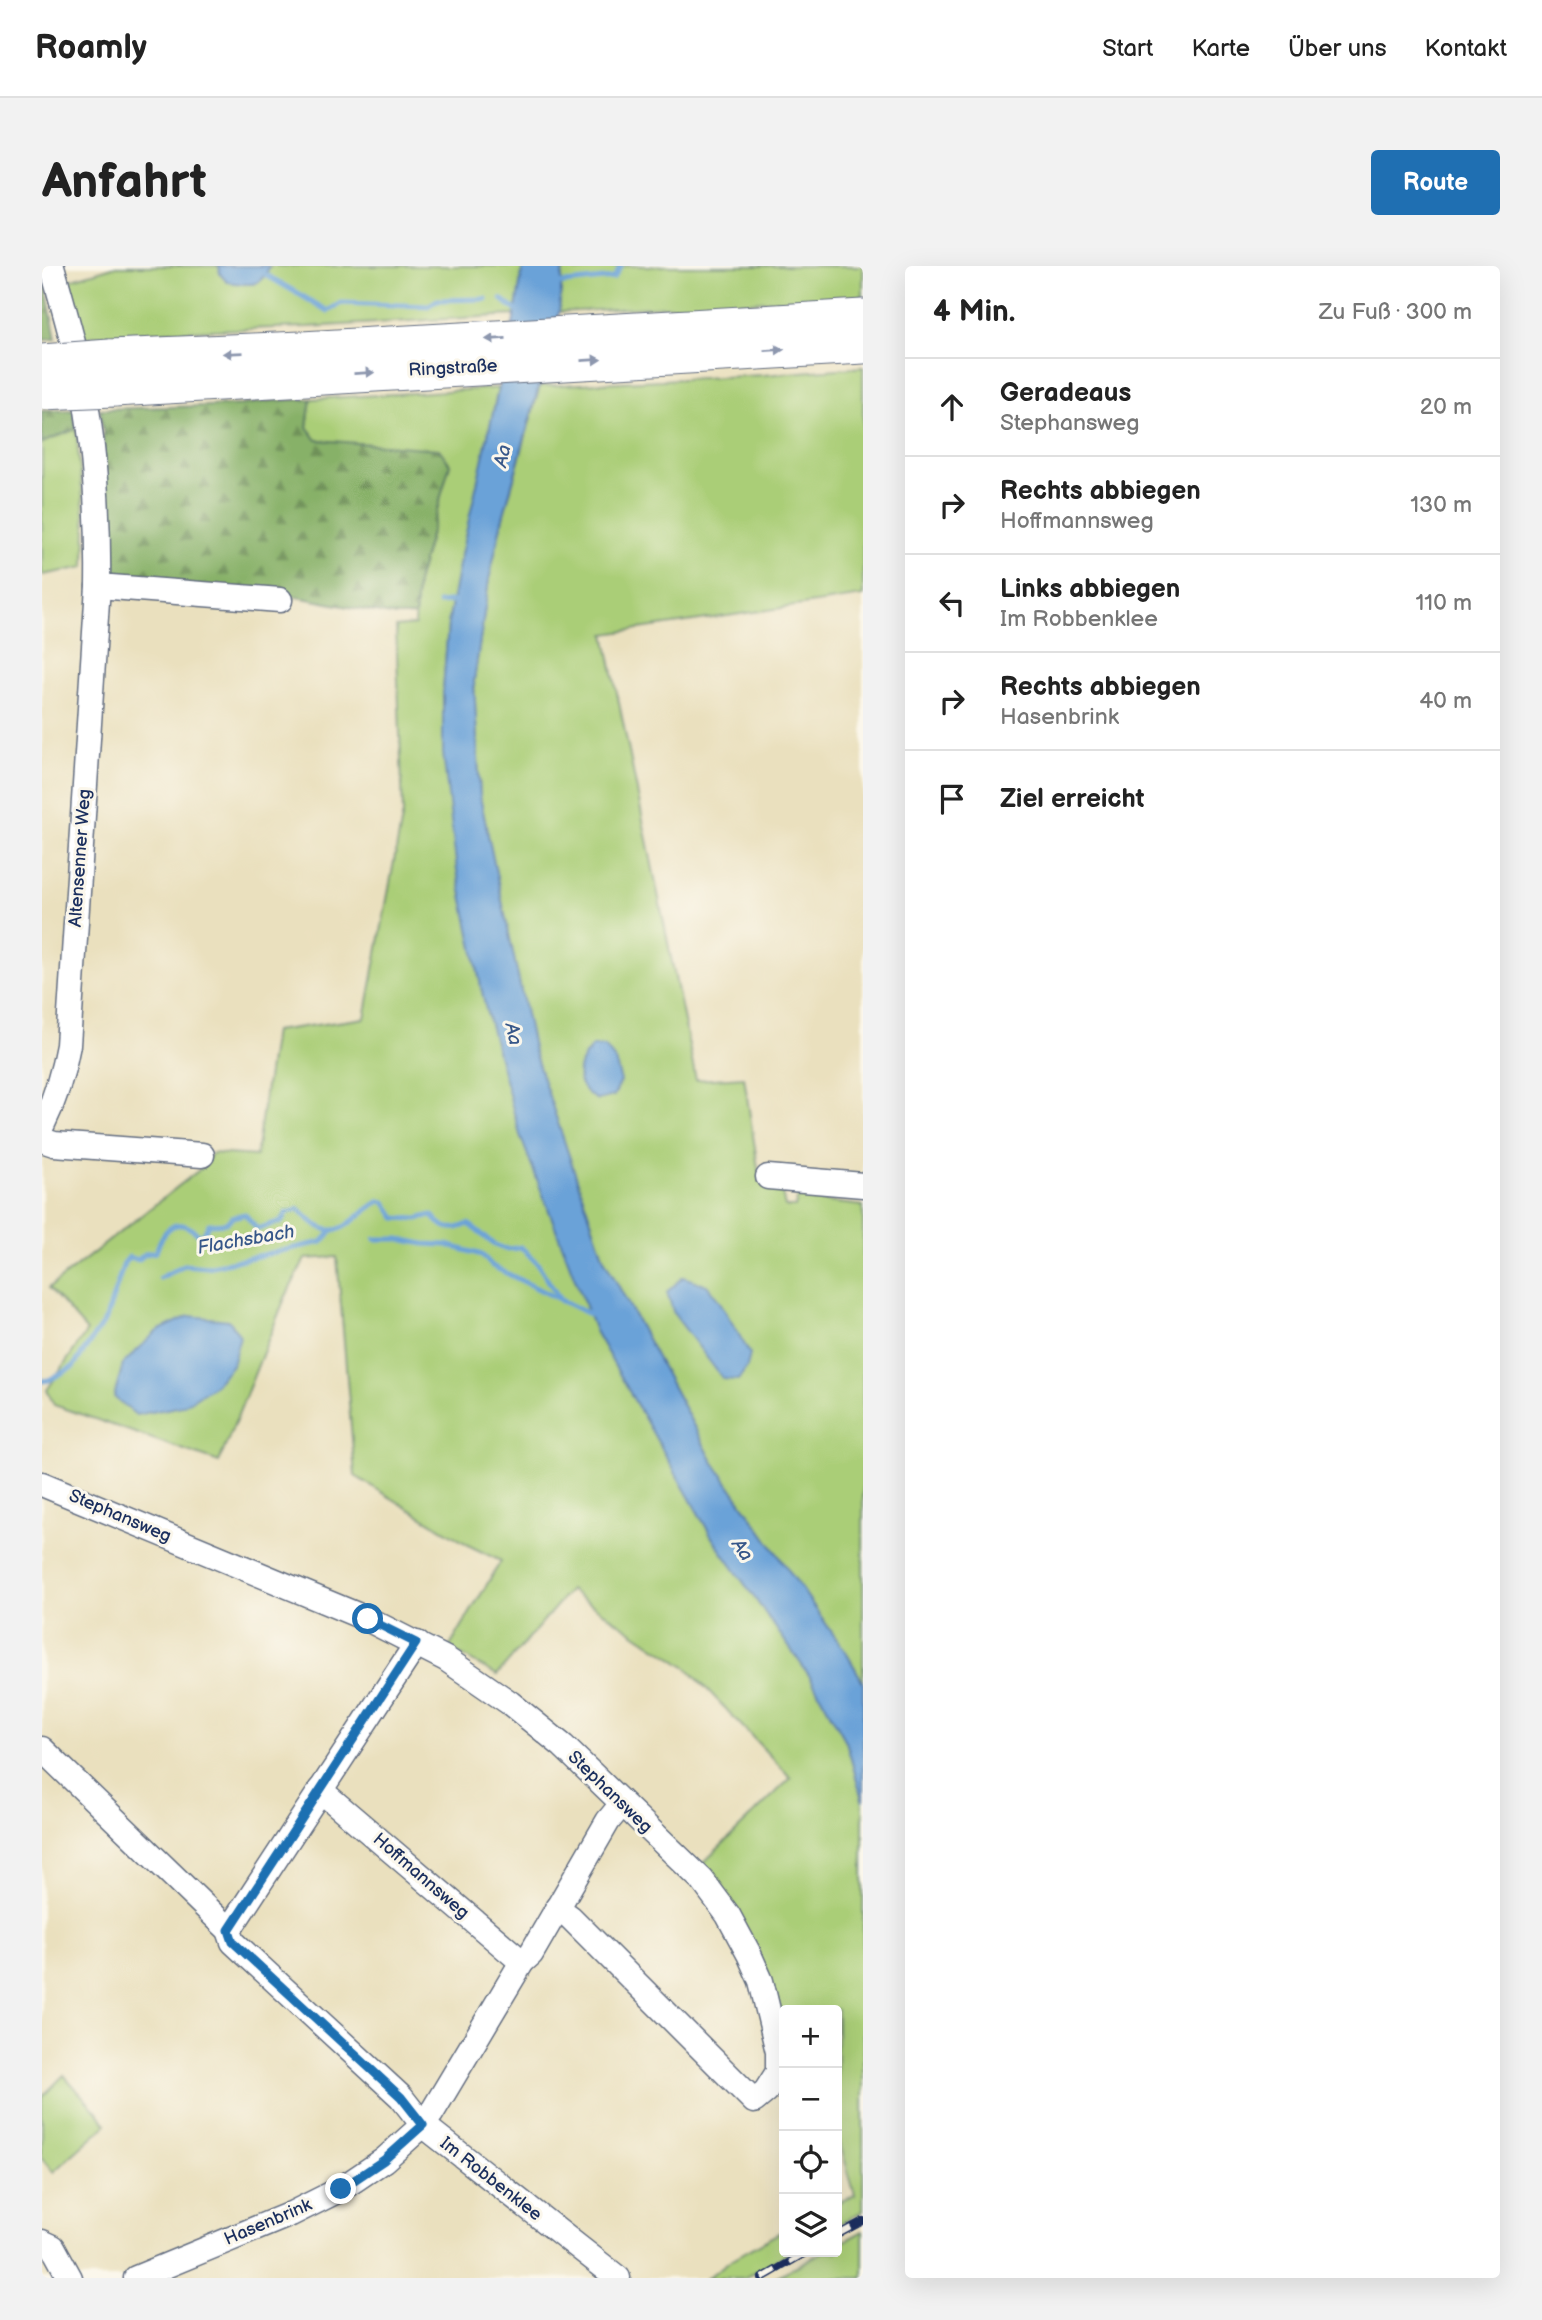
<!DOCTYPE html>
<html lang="de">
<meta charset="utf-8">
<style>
:root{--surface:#fff;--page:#f2f2f2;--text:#222;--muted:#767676;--line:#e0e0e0;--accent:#1f6fb2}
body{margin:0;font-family:"Balsamiq Sans",sans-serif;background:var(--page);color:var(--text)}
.controls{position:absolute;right:21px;bottom:21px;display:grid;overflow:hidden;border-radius:7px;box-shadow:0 7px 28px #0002}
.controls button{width:63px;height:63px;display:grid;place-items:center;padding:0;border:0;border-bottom:2px solid var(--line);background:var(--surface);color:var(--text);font:35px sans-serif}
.stop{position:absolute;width:21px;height:21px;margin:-16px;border:5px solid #1f6fb2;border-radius:50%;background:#fff}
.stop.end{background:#1f6fb2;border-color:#fff;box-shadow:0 2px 7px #0008}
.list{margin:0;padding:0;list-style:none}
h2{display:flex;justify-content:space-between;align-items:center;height:91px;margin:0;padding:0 28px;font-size:30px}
h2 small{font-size:23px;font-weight:400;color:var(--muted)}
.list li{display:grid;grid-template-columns:46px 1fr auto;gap:21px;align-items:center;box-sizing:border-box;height:98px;padding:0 28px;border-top:2px solid var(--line)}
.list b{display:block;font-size:26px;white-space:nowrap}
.list p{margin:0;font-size:23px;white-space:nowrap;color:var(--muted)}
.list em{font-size:23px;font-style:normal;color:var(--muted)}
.icon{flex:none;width:38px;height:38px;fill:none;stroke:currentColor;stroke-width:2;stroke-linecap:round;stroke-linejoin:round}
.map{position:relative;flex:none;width:821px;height:2012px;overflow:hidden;border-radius:7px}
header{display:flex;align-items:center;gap:42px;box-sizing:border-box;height:98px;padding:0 35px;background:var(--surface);border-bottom:2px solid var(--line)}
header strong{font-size:33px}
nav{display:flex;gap:38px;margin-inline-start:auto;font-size:24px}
.intro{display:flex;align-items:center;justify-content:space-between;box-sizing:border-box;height:168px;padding:0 42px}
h1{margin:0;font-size:49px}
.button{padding:18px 32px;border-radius:7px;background:var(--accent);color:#fff;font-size:24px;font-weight:700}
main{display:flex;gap:42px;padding:0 42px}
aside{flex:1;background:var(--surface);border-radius:7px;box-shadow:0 7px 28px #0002}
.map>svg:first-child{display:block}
</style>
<header>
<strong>Roamly</strong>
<nav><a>Start</a><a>Karte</a><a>Über uns</a><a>Kontakt</a></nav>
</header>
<div class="intro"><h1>Anfahrt</h1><a class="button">Route</a></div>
<main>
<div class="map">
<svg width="821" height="2012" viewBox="0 0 821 2012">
<defs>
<pattern id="forest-firs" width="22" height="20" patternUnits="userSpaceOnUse" patternTransform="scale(1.75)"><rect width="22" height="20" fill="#87b168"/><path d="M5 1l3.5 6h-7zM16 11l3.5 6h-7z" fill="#6e9059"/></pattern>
</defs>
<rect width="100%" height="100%" fill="#fbf7ec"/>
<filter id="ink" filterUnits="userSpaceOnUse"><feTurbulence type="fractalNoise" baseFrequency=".0143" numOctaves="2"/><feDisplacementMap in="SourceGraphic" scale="14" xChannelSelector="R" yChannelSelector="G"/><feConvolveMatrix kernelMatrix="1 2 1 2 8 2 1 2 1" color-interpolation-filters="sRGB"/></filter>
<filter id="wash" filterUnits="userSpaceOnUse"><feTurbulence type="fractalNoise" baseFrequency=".00686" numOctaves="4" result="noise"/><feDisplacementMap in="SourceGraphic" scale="28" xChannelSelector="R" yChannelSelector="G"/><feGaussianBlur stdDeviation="1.57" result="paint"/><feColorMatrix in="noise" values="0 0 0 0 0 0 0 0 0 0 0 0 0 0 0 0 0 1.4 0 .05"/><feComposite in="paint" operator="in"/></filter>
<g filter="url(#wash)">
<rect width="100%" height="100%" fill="#eae0be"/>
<!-- green -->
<g fill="#aace77" stroke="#627e6a" stroke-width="2">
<path d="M74 0H481L473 49 265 61 82 67 40 72 24 15Z"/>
<path d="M521 0H535L534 5 557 2 559 0H821V30L517 46Z"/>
<path d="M821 101V330L563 368 654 814 702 811 718 915 739 922 743 941H753L757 927 765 922 780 924 779 935 821 940V1416L805 1388 670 1194 562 993 492 786 438 531 432 415 447 314 459 259 498 120 721 109Z"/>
<path d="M456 122 406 358 401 424 553 1065 671 1273 767 1409 804 1475 821 1536V1945L795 1959V1937L813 1929 795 1868V1744H742V1751L694 1649 658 1600 749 1512 646 1403 528 1324 455 1409 407 1382 459 1295 430 1281 313 1210 295 991 263 993 243 1032 177 1196 12 1139 5 1124 45 1065 7 1022 162 900 170 887 214 890 232 765 323 752 361 547 354 361 373 359 375 317 408 198 307 177 275 174 265 161 269 133Z"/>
<path d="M34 163 44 263 43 301 0 309V177Z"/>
<path d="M22 1809 65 1858 11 1906 0 1893V1831Z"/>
<path d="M742 1964V1986H748L702 2012H665L689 1994Z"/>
<path d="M821 1965V2012H732L781 1986H795V1979Z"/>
</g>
<!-- forest -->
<g fill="url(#forest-firs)" stroke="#517063" stroke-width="2">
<path d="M0 17H3L14 73 0 74Z"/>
<path d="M269 133 265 161 275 174 397 183 408 198 375 316 373 350H354L239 328 71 315 64 308 61 165 58 143 199 139 229 135Z"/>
<path d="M31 144 34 163 0 177V145Z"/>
</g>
<!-- water -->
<g fill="#6aa2d8" stroke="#42689b" stroke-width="2">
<path d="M177 0H226L227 2C216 24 207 18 185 16L178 8Z"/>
<path d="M481 0H521L517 46 459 259 447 314 432 415 438 531 492 786 562 993 670 1194 805 1388 821 1416V1536L804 1475 767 1409 671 1273 553 1065 478 869 443 740 415 605 401 487V424L406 358 418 293 473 49Z"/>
<path d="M551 780 563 781 573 794 579 815 572 830 556 834C530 821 532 799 551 780Z"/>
<path d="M641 1011 665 1019 678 1036 708 1088 705 1101 696 1114 681 1113 632 1048 625 1026Z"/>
<path d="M147 1050 187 1054 198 1070 190 1099 172 1120 140 1140 94 1149 72 1131 81 1098 115 1065Z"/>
</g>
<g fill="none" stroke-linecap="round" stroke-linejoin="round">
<!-- stream -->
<g stroke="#6aa2d8" stroke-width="5">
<path d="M224 9 286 45 299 37 386 40 395 34 444 33"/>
<path d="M513 18 572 12 579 0"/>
<path d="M459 33 475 45 480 44"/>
<path d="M397 337 415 335"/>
<path d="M333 973H357L382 978 405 979 440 989 450 1000 553 1051"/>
<path d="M118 1012 142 999 165 1001 280 976 291 964"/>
<path d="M0 1115 7 1114 31 1101 64 1053 82 997 87 991 96 994 103 988 114 986C121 963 134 948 156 968H161L167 958 184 957 190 951 203 948 215 963 240 955 244 947 256 943C296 985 303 955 338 935L343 936 354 952 375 953 390 949C400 963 411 966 426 958 447 970 452 989 479 981L495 997 519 1035"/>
</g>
</g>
</g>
<g filter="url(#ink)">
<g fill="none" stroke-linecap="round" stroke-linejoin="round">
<!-- minor casing -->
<g stroke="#636d80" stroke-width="27">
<g id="minor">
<path d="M56 320 238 334"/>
<path d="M0 860C13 834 21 807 26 779L56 320C57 250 53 179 39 110 31 73 20 36 10 0"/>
<path d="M0 874 12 878 160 889"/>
<path d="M726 911 821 919"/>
<path d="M0 1218 325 1353 404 1393 468 1437 521 1480 660 1614 686 1649 707 1688 719 1715 736 1786V1806L724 1825 712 1835 528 1651 515 1642"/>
<path d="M0 1483 187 1664 191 1676 359 1831 381 1859 576 2012"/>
<path d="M278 1524 480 1696"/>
<path d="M187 1664 375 1377"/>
<path d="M0 1976 11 1981 28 2012"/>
<path d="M94 2012 249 1948 299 1923 342 1894 381 1859 389 1848 480 1696 489 1688 566 1555 580 1538"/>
</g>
</g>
<!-- highway casing -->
<g stroke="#636d80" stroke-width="39">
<g id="highway">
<path d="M68 92 260 84 821 52"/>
<path d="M72 122 821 79"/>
</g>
</g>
<!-- minor -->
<use href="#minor" stroke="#fff" stroke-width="24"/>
<!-- highway -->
<use href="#highway" stroke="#fff" stroke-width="37"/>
<!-- rail casing -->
<g stroke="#1b2f5e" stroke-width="8">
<g id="rail">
<path d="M795 1969 821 1955"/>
<path d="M720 2012 765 1986"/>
</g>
</g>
<!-- rail -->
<use href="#rail" stroke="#fbf7ec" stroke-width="5" stroke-dasharray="16" stroke-linecap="butt"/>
<!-- highway-bridge casing -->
<g stroke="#636d80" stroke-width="39" stroke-linecap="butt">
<g id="highway-bridge">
<path d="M0 97 68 92"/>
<path d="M0 125 72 122"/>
</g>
</g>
<!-- highway-bridge -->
<use href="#highway-bridge" stroke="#fff" stroke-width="37"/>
</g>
<!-- one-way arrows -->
<defs><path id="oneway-solid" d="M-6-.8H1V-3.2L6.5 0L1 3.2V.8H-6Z" transform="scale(1.75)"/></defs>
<g fill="#8d97ae">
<use href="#oneway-solid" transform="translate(454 73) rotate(177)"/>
<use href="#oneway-solid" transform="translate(732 84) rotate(-3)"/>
<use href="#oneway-solid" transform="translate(191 87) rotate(178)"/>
<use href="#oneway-solid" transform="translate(549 94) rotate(-3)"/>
<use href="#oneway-solid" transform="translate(322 107) rotate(-3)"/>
</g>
</g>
<g fill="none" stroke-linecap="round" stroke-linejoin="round" filter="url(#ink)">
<!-- route -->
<path stroke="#1f6fb2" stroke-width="9" d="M299 1923 342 1894 381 1859 359 1831 191 1676 187 1664 374 1377 326 1353"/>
</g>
<g text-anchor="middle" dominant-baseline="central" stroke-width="6" stroke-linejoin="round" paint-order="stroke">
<!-- street labels -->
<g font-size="18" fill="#1b2f5e" stroke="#fbf7ec">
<text transform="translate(411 102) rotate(-3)">Ringstraße</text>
<text transform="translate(38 592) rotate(-86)">Altensenner Weg</text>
<text transform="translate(78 1250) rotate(23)">Stephansweg</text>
<text transform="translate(568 1526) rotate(44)">Stephansweg</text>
<text transform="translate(379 1610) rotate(41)">Hoffmannsweg</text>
<text transform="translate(449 1913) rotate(38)">Im Robbenklee</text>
<text transform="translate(226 1956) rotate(-23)">Hasenbrink</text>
</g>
<!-- water labels -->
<g font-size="19" font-style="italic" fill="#375789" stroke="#fbf7ec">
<text transform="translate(461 190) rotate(-78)">Aa</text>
<text transform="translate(471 768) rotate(78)">Aa</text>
<text transform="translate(204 974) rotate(-10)">Flachsbach</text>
<text transform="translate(700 1284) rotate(56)">Aa</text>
</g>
</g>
</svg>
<div class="controls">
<button>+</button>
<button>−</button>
<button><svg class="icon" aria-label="locate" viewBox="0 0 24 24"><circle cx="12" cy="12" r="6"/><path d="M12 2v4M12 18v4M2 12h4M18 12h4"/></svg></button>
<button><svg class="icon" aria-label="layers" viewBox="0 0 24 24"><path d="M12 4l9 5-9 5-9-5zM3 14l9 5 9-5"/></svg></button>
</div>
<div class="stop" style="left:326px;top:1353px"></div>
<div class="stop end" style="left:299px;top:1923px"></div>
</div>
<aside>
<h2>4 Min.<small>Zu Fuß · 300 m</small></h2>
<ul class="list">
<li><svg class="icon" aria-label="ahead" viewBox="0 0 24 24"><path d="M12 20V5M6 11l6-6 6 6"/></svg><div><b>Geradeaus</b><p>Stephansweg</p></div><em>20 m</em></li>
<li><svg class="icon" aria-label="right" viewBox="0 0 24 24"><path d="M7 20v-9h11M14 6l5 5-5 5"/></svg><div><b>Rechts abbiegen</b><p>Hoffmannsweg</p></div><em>130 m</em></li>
<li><svg class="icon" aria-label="left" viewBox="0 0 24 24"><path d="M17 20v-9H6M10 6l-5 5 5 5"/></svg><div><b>Links abbiegen</b><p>Im Robbenklee</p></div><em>110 m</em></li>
<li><svg class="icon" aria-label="right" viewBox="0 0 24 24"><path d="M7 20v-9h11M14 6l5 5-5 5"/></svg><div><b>Rechts abbiegen</b><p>Hasenbrink</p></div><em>40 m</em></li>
<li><svg class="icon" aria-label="arrive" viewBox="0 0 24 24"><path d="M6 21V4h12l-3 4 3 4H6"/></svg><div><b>Ziel erreicht</b></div></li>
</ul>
</aside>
</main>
